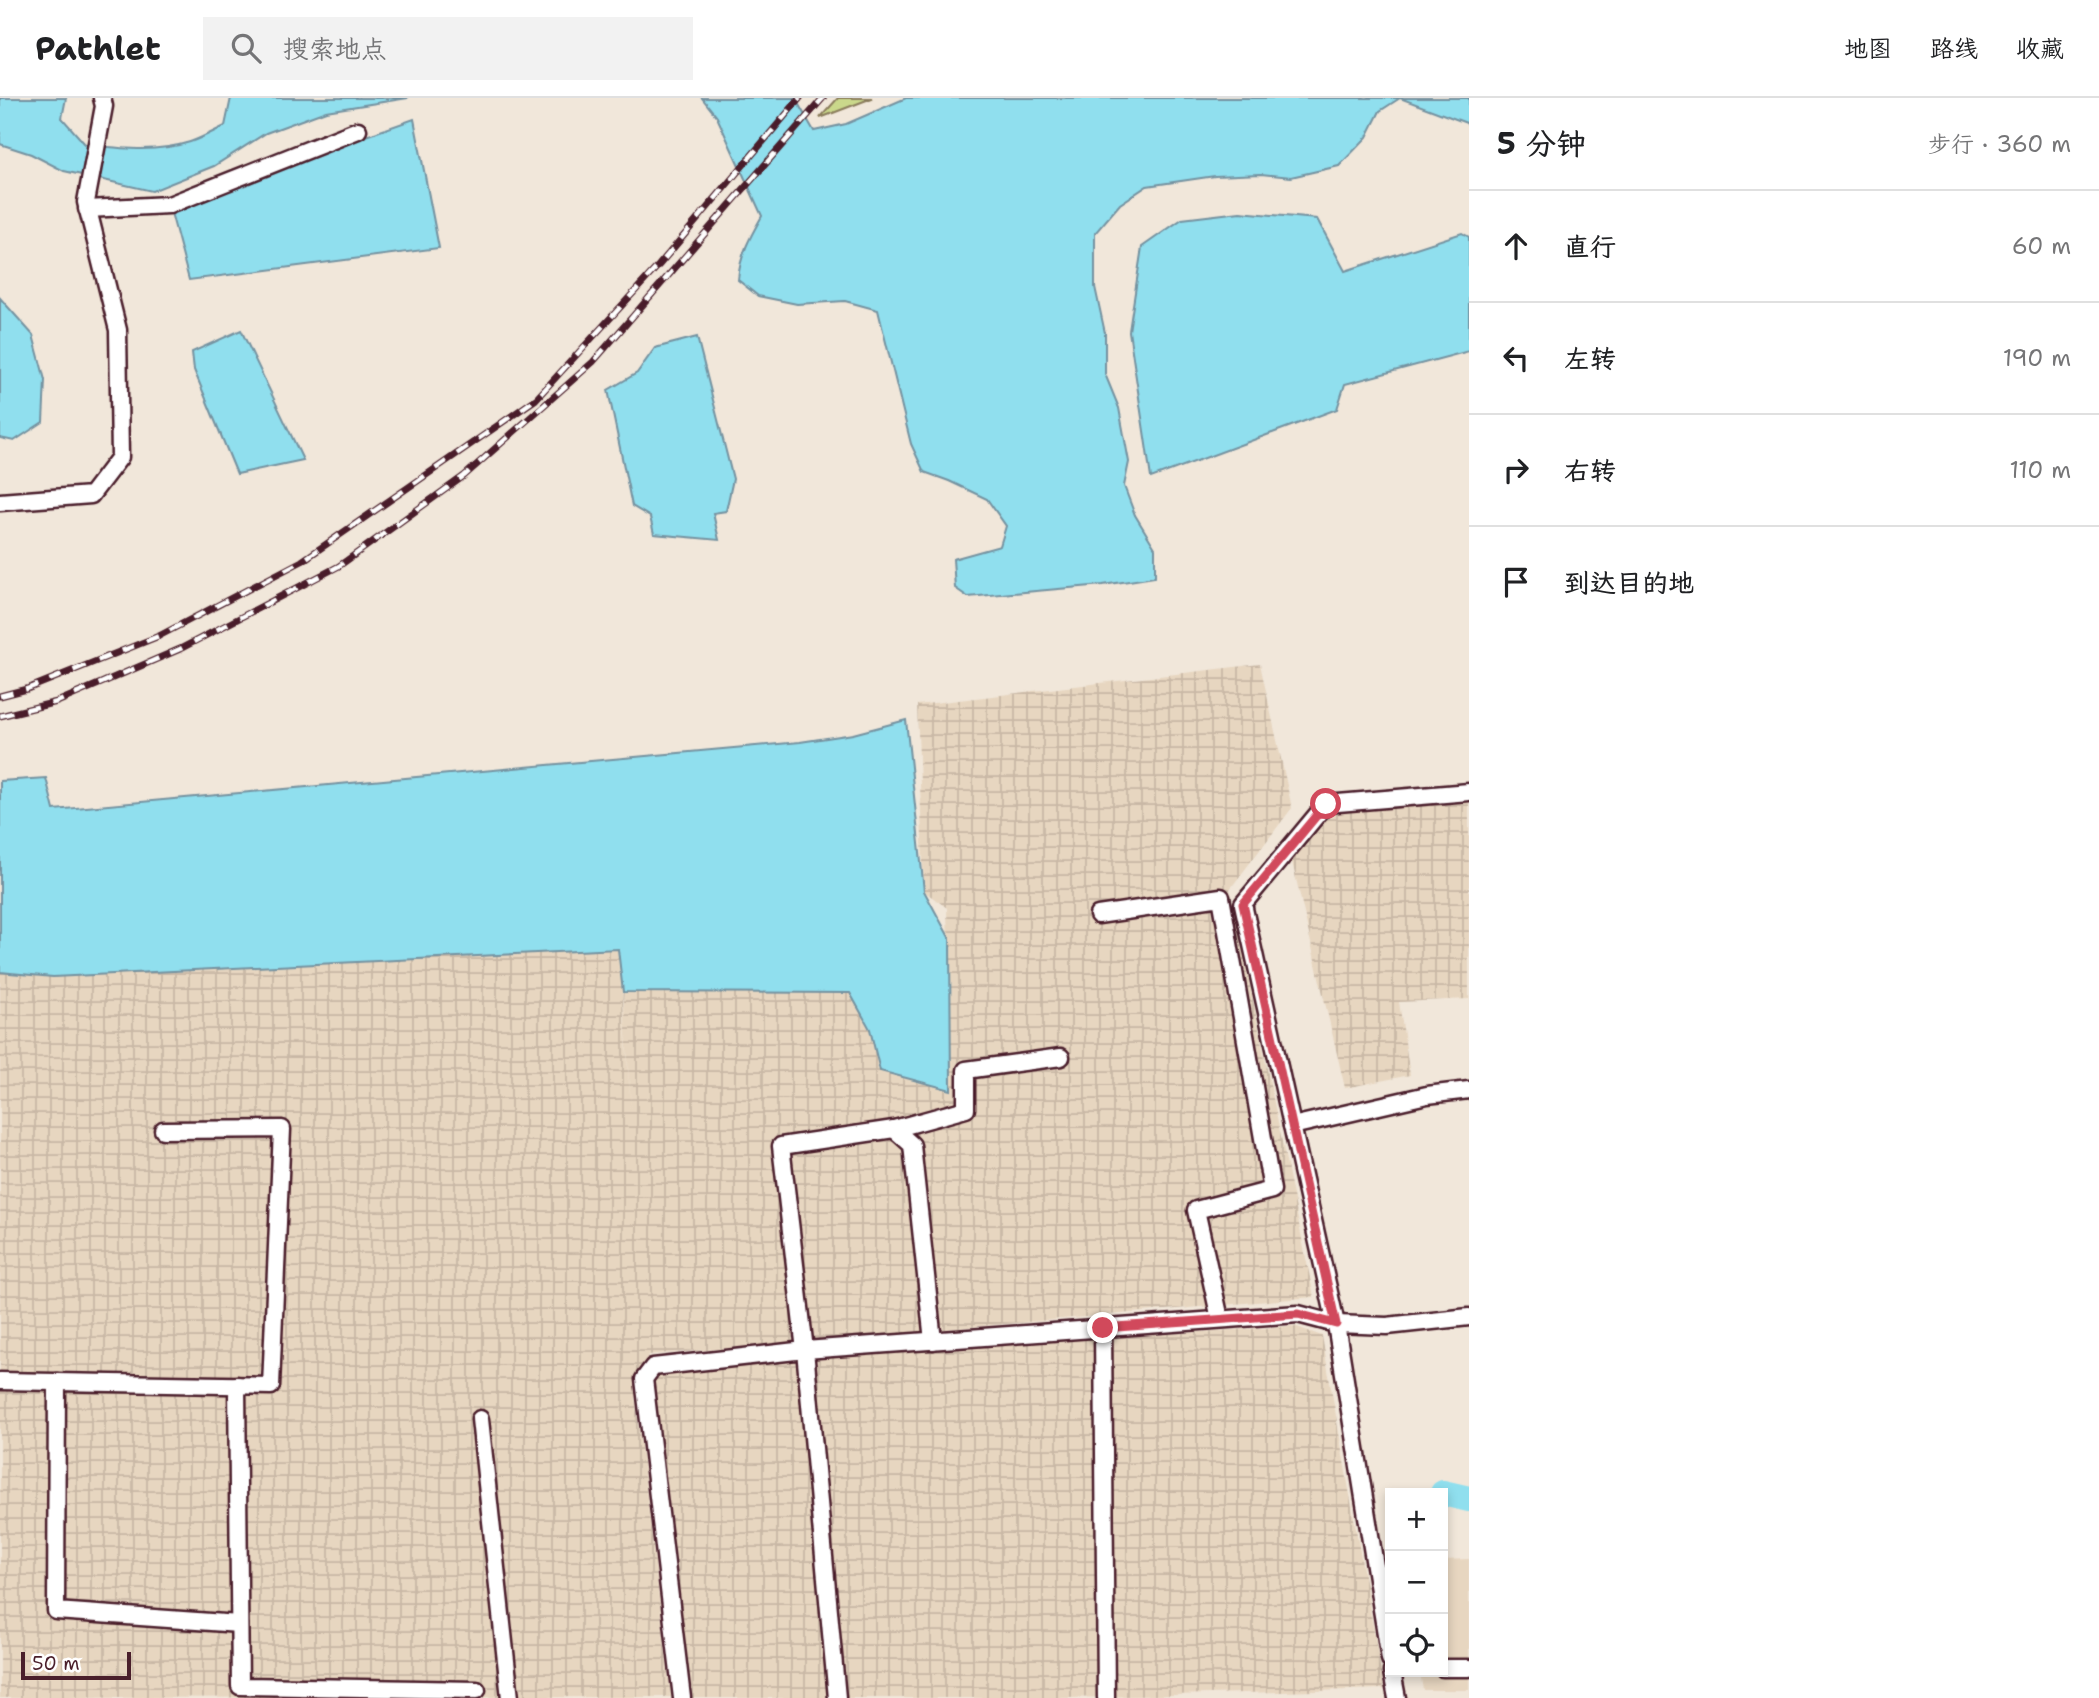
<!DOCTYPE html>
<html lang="zh">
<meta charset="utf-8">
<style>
:root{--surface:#fff;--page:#f2f2f2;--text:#202124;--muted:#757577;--line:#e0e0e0}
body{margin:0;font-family:"Shantell Sans","LXGW WenKai TC",sans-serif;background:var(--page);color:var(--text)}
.controls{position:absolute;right:21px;bottom:21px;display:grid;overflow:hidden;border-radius:0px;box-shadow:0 4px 10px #0003}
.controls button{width:63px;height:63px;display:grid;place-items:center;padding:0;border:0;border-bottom:2px solid var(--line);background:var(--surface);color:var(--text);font:35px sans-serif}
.scale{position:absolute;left:21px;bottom:18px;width:110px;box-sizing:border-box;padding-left:7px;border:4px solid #4a1f2b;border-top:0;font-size:19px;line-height:24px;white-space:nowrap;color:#4a1f2b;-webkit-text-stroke:5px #fff;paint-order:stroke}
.stop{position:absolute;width:21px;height:21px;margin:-16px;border:5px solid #d1495b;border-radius:50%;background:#fff}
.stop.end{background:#d1495b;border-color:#fff;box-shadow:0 2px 7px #0008}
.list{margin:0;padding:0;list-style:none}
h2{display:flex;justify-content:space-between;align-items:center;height:91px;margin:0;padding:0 28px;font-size:30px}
h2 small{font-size:23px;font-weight:400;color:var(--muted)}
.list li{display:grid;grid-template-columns:46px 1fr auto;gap:21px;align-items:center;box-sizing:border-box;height:112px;padding:0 28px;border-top:2px solid var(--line)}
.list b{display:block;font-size:26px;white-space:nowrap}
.list em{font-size:23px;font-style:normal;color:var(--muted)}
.icon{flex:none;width:38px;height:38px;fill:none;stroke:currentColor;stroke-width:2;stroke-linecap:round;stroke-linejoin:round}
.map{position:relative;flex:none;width:1469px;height:1600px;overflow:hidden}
header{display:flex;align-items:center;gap:42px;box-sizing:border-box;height:98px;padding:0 35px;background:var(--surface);border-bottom:2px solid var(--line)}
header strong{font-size:33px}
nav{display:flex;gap:38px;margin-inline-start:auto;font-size:24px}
.search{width:490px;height:63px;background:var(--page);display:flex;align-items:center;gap:18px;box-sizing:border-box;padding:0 24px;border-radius:0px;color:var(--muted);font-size:26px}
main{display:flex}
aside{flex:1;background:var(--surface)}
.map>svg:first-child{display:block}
</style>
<header>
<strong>Pathlet</strong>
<div class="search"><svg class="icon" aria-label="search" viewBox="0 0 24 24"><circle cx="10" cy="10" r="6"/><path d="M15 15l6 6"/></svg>搜索地点</div>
<nav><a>地图</a><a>路线</a><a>收藏</a></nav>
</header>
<main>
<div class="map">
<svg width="1469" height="1600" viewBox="0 0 1469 1600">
<defs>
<pattern id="industrial-grid" width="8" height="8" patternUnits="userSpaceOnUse" patternTransform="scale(1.75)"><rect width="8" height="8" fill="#e7d6c0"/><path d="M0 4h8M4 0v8" fill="none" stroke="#c8b7a5"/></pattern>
</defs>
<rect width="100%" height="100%" fill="#f1e7da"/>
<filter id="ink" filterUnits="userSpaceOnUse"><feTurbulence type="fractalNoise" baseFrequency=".0143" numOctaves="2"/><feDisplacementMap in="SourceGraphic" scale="14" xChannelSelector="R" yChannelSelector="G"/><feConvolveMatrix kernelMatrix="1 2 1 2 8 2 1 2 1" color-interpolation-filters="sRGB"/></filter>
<g filter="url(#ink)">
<!-- built -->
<path fill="#e7d6c0" d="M1469 1461V1592H1423L1420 1574H1443V1462Z"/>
<!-- industrial -->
<g fill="url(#industrial-grid)">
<path d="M1260 566 1292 710 1230 791 1314 1199 649 1257 635 1299 671 1599 0 1600V874L53 879 619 851 631 1009 623 894 850 895 870 931 880 973 951 991 947 810 924 793 917 607Z"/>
<path d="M1469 698V901L1399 904 1410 977 1345 990 1289 751 1326 706Z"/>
<path d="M1294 1228 1322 1238 1384 1591 1068 1600H682L644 1281 653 1269Z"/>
</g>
<!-- green -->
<path fill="#cad88b" stroke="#8a7c5b" stroke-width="2" d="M838 0H872L820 20Z"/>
<!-- water -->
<g fill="#90dfee" stroke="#7492a0" stroke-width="2">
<path d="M0 0H66L62 20 85 46C121 51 155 55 190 44 202 40 214 33 225 28L231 0H408L326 13 266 35 214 68 152 93 64 73 31 56 0 46Z"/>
<path d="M702 0H795L814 33 846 26 906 0H1469V26L1400 0 1380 13 1367 39 1339 68 1291 79 1261 76 1215 78 1147 88 1120 106 1095 135V189L1105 235V276L1119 310 1129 364 1124 388 1135 417 1155 450V479L1103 487 968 499 955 490 953 461 1000 448 1006 428 987 401 949 383 924 374 911 346 878 212 845 203 797 206 758 198 738 182C740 157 750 139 762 118L717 19Z"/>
<path d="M414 21 439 150 189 182 169 107Z"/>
<path d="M1240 114 1317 121 1345 173 1462 135 1469 139V253L1345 286 1337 311 1151 380 1129 233 1142 149 1182 121Z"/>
<path d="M0 200 33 237 45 282 43 324 14 343 0 340Z"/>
<path d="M241 232 303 362 237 376 194 272 192 254Z"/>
<path d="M697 239 733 381 726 413 713 415 719 442 654 436 650 419 632 408 608 292 637 275 655 250Z"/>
<path d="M906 622 924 793 950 841 951 992 880 973 870 931 850 895 623 894 618 851 53 879 0 874V683L46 680 54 712 800 644 853 636Z"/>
</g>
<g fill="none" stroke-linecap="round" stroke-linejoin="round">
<!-- river -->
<path stroke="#90dfee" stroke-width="26" d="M1443 1395 1469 1401"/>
<!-- minor casing -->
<g stroke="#4a1f2b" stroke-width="21">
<g id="minor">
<path d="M87 111 169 107 358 32"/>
<path d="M0 404 91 397 120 359 118 232 86 104 104 8 102 0"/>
<path d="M1098 817 1221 799 1272 1092 1196 1112 1220 1221"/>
<path d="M1292 1028 1427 997 1469 992"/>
<path d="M894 1031 912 1047 933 1243"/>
<path d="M1103 1230 1106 1600"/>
<path d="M0 1283 271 1288 282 1031 163 1032"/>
<path d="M57 1284 56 1513 239 1526"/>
<path d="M237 1287 240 1588 477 1592"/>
<path d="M480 1321 510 1600"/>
<path d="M1390 1561 1336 1226 1243 806 1326 706 1469 694"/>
<path d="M1443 1570H1469"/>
<path d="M1392 1574 1397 1600"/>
<path d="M682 1600 644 1281 653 1269 805 1252 1298 1216 1336 1226 1387 1228 1469 1219"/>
<path d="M837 1600 805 1252 781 1048 894 1031 966 1011V972L1061 959"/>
</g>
</g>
<!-- minor -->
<use href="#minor" stroke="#fff" stroke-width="16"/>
<!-- rail casing -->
<g stroke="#4a1f2b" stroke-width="7">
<g id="rail">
<path d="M0 598 27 591 159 538 302 463 536 301 659 167 800 0"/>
<path d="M0 618 57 604 180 551 339 468 464 378 593 264 823 0"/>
</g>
</g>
<!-- rail -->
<use href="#rail" stroke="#fff" stroke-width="4.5" stroke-dasharray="13" stroke-linecap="butt"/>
</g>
</g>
<g fill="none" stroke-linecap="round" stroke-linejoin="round" filter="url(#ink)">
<!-- route -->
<path stroke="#d1495b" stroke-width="9" d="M1103 1230 1298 1216 1336 1226 1243 806 1326 706"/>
</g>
</svg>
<div class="controls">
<button>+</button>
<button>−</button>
<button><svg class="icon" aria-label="locate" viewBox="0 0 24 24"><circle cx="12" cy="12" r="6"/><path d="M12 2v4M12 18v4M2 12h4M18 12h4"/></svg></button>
</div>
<div class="scale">50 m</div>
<div class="stop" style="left:1326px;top:706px"></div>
<div class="stop end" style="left:1103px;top:1230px"></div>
</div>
<aside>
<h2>5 分钟<small>步行 · 360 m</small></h2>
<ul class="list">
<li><svg class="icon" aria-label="ahead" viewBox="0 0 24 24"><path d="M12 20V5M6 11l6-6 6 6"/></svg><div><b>直行</b></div><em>60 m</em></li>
<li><svg class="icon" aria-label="left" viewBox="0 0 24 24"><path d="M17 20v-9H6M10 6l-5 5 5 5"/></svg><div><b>左转</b></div><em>190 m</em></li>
<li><svg class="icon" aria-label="right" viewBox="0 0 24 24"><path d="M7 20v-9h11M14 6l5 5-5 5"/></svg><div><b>右转</b></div><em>110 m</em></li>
<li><svg class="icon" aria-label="arrive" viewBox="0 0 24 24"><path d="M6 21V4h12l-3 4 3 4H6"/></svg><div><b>到达目的地</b></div></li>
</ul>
</aside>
</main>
